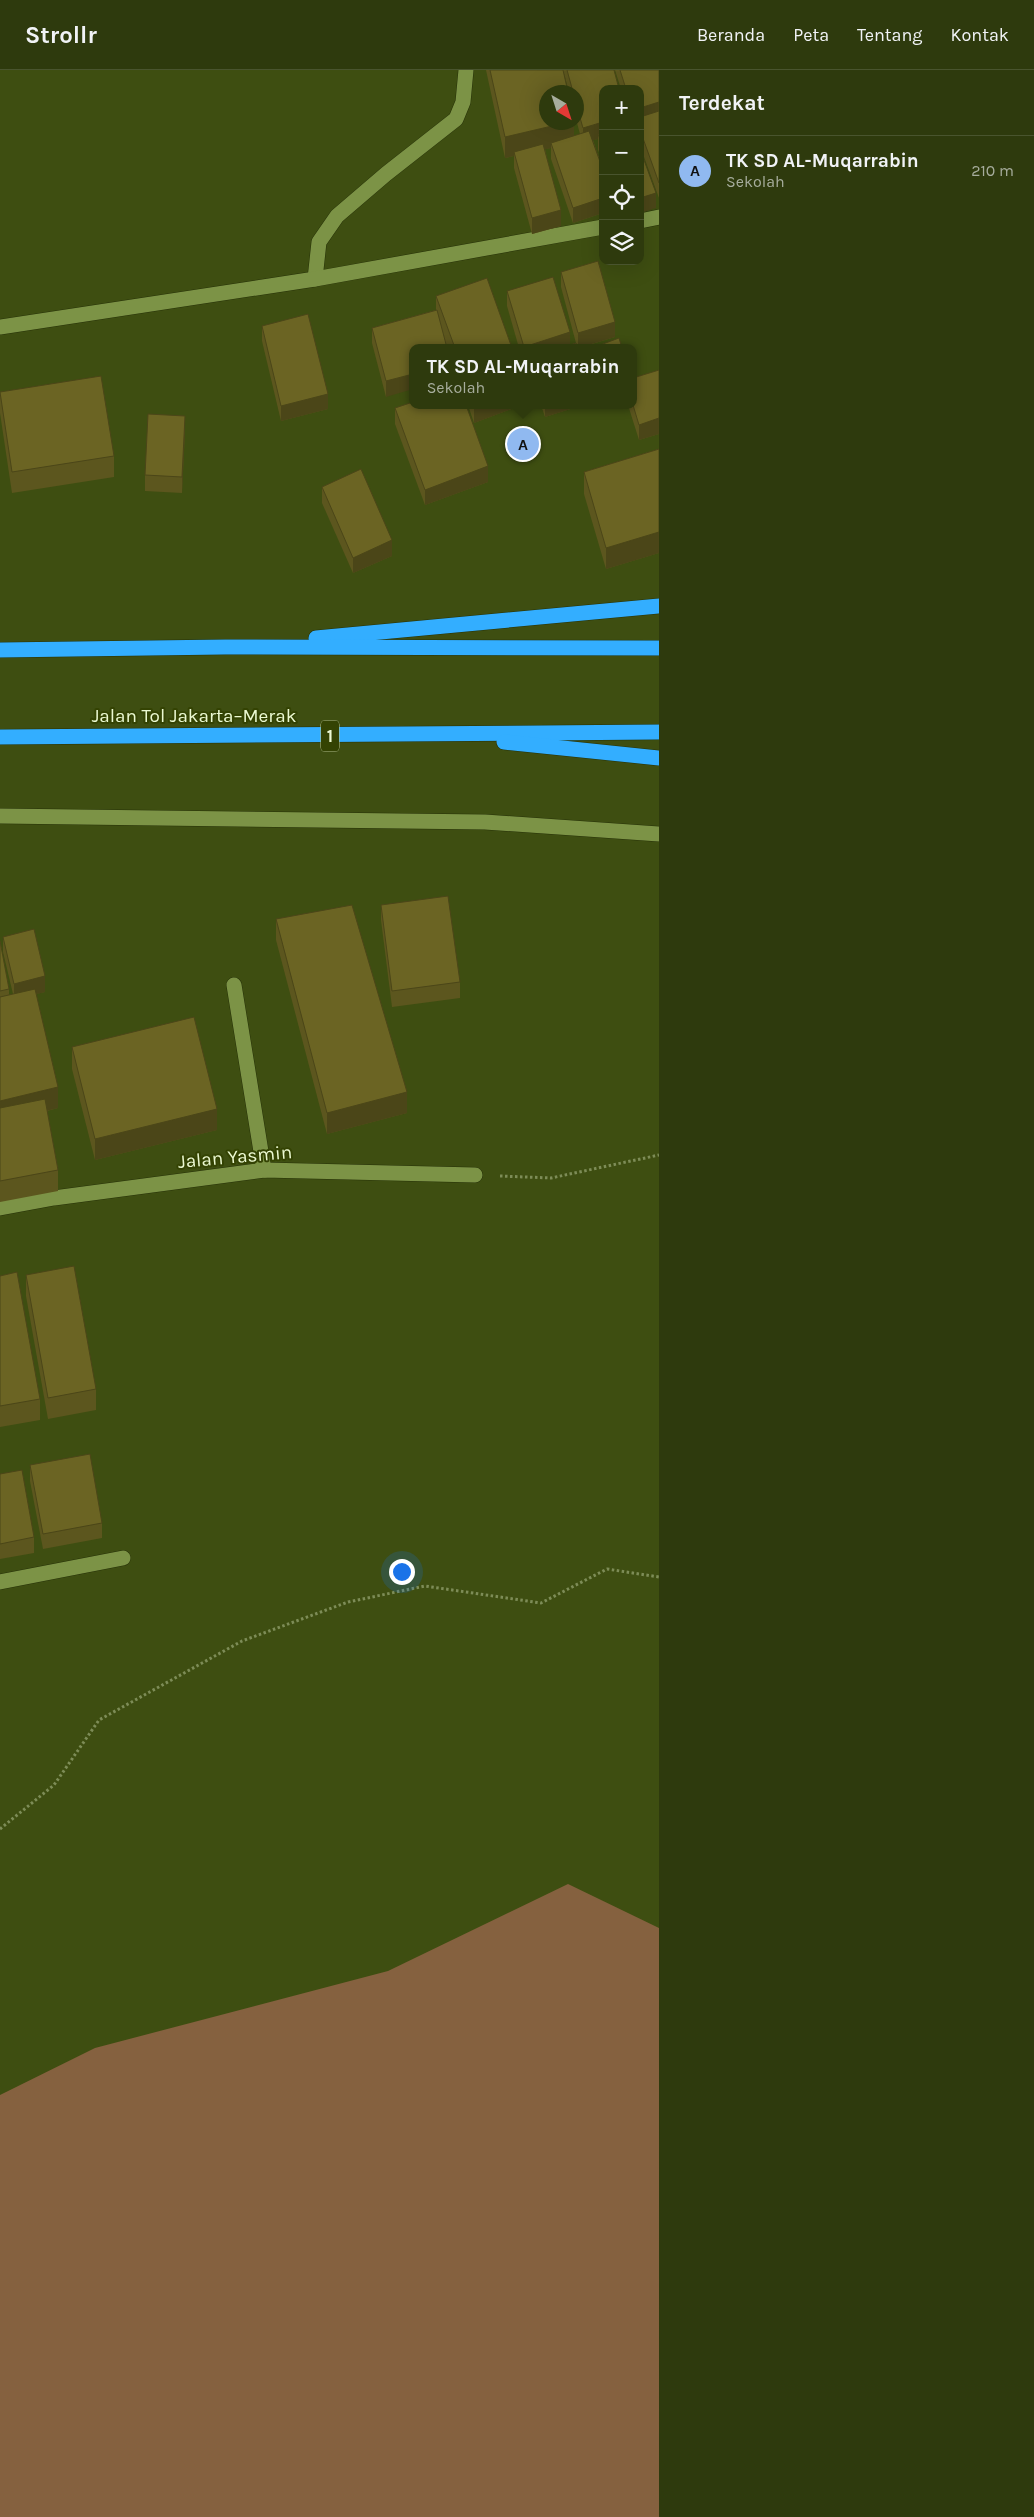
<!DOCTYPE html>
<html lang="id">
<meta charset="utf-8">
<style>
:root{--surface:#2e3a0d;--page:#364116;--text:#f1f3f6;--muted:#a7ad9d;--line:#49542e;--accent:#90b9f0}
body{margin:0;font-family:Karla,sans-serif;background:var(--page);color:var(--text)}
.controls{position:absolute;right:15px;top:15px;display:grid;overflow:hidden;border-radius:10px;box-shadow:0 5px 20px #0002}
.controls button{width:45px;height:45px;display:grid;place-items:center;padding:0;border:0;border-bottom:1px solid var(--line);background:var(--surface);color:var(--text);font:25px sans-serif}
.compass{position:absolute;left:539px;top:15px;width:45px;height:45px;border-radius:50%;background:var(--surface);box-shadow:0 5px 20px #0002;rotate:141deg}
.you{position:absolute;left:401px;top:1501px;width:18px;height:18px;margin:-12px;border:4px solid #fff;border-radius:50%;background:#1a73e8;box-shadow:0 0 0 8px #1a73e833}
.badge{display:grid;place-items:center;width:32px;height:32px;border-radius:50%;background:var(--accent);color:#111;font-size:16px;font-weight:700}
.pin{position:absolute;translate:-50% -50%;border:2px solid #fff;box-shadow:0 1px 5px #0006}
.popup{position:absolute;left:409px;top:274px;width:228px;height:65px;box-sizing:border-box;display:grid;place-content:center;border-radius:10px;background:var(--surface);filter:drop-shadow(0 1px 4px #0005);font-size:16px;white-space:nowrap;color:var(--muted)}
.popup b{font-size:19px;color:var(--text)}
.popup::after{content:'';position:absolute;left:50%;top:100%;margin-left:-10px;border:10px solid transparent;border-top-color:var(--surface)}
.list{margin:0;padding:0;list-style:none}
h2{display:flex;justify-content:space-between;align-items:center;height:65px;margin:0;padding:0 20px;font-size:21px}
h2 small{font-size:16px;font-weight:400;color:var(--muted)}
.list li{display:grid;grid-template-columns:32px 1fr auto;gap:15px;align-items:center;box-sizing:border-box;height:70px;padding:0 20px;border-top:1px solid var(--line)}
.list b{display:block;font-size:19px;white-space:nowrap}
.list p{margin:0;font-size:16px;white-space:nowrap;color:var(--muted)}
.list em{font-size:16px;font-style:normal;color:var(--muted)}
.icon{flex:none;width:28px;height:28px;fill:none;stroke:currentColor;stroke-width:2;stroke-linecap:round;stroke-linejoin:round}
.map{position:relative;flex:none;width:659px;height:2447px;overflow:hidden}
header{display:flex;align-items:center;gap:30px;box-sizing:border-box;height:70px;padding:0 25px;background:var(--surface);border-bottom:1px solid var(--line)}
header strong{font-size:24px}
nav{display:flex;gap:28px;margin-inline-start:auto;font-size:18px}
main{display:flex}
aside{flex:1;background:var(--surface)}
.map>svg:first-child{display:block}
</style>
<header>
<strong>Strollr</strong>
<nav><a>Beranda</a><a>Peta</a><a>Tentang</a><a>Kontak</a></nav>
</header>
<main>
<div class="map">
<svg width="659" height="2447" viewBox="0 0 659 2447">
<rect width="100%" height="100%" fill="#3e4e11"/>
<!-- green -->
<path fill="#85613f" d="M568 1814 659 1858V2447H0V2025L95 1978 388 1901Z"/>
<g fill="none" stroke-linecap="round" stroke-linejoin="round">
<!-- lane casing -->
<g stroke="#273208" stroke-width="16">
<path id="lane" d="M234 915 264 1100"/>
</g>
<!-- street casing -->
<g stroke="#273208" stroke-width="16">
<g id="street">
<path d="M640 151 659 147"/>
<path d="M315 209 319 172 337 146 386 104 456 49 463 32 466 0"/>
<path d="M0 257 315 209 603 157"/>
<path d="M0 746 485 752 659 764"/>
<path d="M0 1138 54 1128 264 1100 475 1105"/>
<path d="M0 1512 123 1488"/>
</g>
</g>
<!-- highway casing -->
<g stroke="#273208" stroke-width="16">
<g id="highway">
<path d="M316 568 659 536"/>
<path d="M0 580 225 577 659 578"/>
<path d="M0 667 659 662"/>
<path d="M504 672 659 688"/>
</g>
</g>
<!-- path -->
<g stroke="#7d8c57" stroke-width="3" stroke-dasharray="2.5 2.5" stroke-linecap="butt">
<path d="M500 1106 551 1108 659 1085"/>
<path d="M0 1759 54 1715 99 1650 242 1571 348 1532 425 1516 541 1533 607 1499 659 1507"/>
</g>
<!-- lane -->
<use href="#lane" stroke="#7c9346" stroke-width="15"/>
<!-- street -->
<use href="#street" stroke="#7c9346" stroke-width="15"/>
<!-- highway -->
<use href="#highway" stroke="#33aeff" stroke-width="15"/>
</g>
<!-- wall -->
<g fill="#5c561e">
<path d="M486 0H563L574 52V66L580 64 576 49V22H569L563 0H614L603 19V92L598 80V69L593 70 603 100V143L573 153 551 89V78L545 79 561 156 532 164 514 98V86L505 88Z"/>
<path d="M615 0H659V128L640 76V19H621Z"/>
<path d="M561 202 615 267 579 278H519L507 236V221L570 275 576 273 561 217Z"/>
<path d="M436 226 512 278H447L445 271 386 327 372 273V258L436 240Z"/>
<path d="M262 256 328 339 281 351 262 271Z"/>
<path d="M659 300V364L639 370 628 335H633Z"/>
<path d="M0 322 114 386V407L12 423 0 343Z"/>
<path d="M468 335H522L474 353Z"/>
<path d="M541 335H583L545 347Z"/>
<path d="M395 338 488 412 425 435 395 354Z"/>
<path d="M185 361 182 423 145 421V405Z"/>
<path d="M659 379V483L606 499 584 424V402Z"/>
<path d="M322 417 392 486 353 503 322 433Z"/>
<path d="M381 835 460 912V928L392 937 381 850Z"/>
<path d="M276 849 407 1043 327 1064 276 870Z"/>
<path d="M3 867 45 922 36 924 58 1038 47 1041 58 1100V1121L0 1132V871L9 919V925L13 924 3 882Z"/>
<path d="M72 977 217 1060 95 1090 72 999Z"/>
<path d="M26 1205 96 1319V1340L48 1349 26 1226Z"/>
<path d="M0 1206 40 1329V1350L0 1357Z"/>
<path d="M30 1395 102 1453V1468L43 1479 30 1411Z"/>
<path d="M0 1404 34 1467V1483L0 1489Z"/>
</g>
<!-- shaded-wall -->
<g fill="#4b4618">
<path d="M659 32V47L640 53V38Z"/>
<path d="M569 52H574V73H551V78L515 86 514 82V86L505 88V67Z"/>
<path d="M603 52V68L598 64V69L583 73V58Z"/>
<path d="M656 123V138L640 143V128Z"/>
<path d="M603 128V143L573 153V138Z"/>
<path d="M561 140V156L532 164V148Z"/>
<path d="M615 252V267L578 278V263Z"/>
<path d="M570 262V278H524V277Z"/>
<path d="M413 304V319L386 327V311Z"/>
<path d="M328 324V339L281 351V336Z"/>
<path d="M474 335H522L474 353Z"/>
<path d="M545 335H583L545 347Z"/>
<path d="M185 346V361L182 423V407Z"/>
<path d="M659 348V364L639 370V355Z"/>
<path d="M488 396V412L425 435V420Z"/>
<path d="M659 462V483L606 499V478Z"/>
<path d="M392 470V486L353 503V488Z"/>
<path d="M45 906V922L14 930V914Z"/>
<path d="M58 1017V1038L0 1052V1031Z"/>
<path d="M407 1022V1043L327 1064V1043Z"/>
<path d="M217 1039V1060L95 1090V1069Z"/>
</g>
<!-- building -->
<g fill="#6b6423" stroke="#4b4618">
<path d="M490 0H563L568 22H546V52H569L505 67Z"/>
<path d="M567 0H614L619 19H603V52L583 58 576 34V22H573Z"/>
<path d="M620 0H659V32L640 38V19H626Z"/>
<path d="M659 41V113L640 60V47Z"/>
<path d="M589 61 603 100V128L573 138 551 73Z"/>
<path d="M603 63V77L598 64Z"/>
<path d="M543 74 561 140 532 148 514 82Z"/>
<path d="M640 79 656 123 640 128Z"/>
<path d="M598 191 615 252 578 263 561 202Z"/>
<path d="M553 207 570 262 524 277 507 221Z"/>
<path d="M487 208 512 278H455L436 226Z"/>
<path d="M437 240 447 278H413V304L386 311 372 258Z"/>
<path d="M308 244 328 324 281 336 262 256Z"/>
<path d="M619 268 622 278H592Z"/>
<path d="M576 273 578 278H560Z"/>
<path d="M659 300V348L639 355 633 335V308Z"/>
<path d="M101 306 114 386 12 402 0 322Z"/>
<path d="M413 332V335H466L488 396 425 420 395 338Z"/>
<path d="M148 344 185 346 182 407 145 405Z"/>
<path d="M659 379V462L606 478 584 402Z"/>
<path d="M361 399 392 470 353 488 322 417Z"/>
<path d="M448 826 460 912 392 921 381 835Z"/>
<path d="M352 835 407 1022 327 1043 276 849Z"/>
<path d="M34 859 45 906 14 914 3 867Z"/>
<path d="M0 871 9 919 0 921Z"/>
<path d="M35 919 58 1017 0 1031V927Z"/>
<path d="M194 947 217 1039 95 1069 72 977Z"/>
<path d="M45 1029 58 1100 0 1111V1038Z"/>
<path d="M74 1196 96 1319 48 1328 26 1205Z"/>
<path d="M17 1202 40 1329 0 1336V1206Z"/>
<path d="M90 1384 102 1453 43 1464 30 1395Z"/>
<path d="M22 1400 34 1467 0 1474V1404Z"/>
</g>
<g text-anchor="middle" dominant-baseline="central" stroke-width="4" stroke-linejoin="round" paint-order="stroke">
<!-- shield labels -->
<rect fill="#344303" stroke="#b5c294" stroke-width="1" x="321" y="650.5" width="18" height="31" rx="4"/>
<g font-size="18" font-weight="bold" fill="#ecf9d2">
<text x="330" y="666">1</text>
</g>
<!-- street labels -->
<g font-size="19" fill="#ecf9d2" stroke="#344303">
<text x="194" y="646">Jalan Tol Jakarta–Merak</text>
<text transform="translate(235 1087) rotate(-5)">Jalan Yasmin</text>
</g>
</g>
</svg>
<div class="controls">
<button>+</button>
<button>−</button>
<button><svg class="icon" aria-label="locate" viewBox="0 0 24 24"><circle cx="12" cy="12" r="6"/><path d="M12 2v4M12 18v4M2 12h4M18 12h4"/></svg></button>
<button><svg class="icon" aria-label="layers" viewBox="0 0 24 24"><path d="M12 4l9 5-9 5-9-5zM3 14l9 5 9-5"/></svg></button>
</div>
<svg class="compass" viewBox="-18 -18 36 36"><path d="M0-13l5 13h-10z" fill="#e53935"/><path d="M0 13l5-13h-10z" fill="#a7ad9d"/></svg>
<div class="you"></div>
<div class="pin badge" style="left:523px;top:374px">A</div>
<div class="popup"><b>TK SD AL-Muqarrabin</b>Sekolah</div>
</div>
<aside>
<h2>Terdekat<small></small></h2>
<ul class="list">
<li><span class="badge">A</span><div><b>TK SD AL-Muqarrabin</b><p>Sekolah</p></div><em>210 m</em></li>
</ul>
</aside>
</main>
